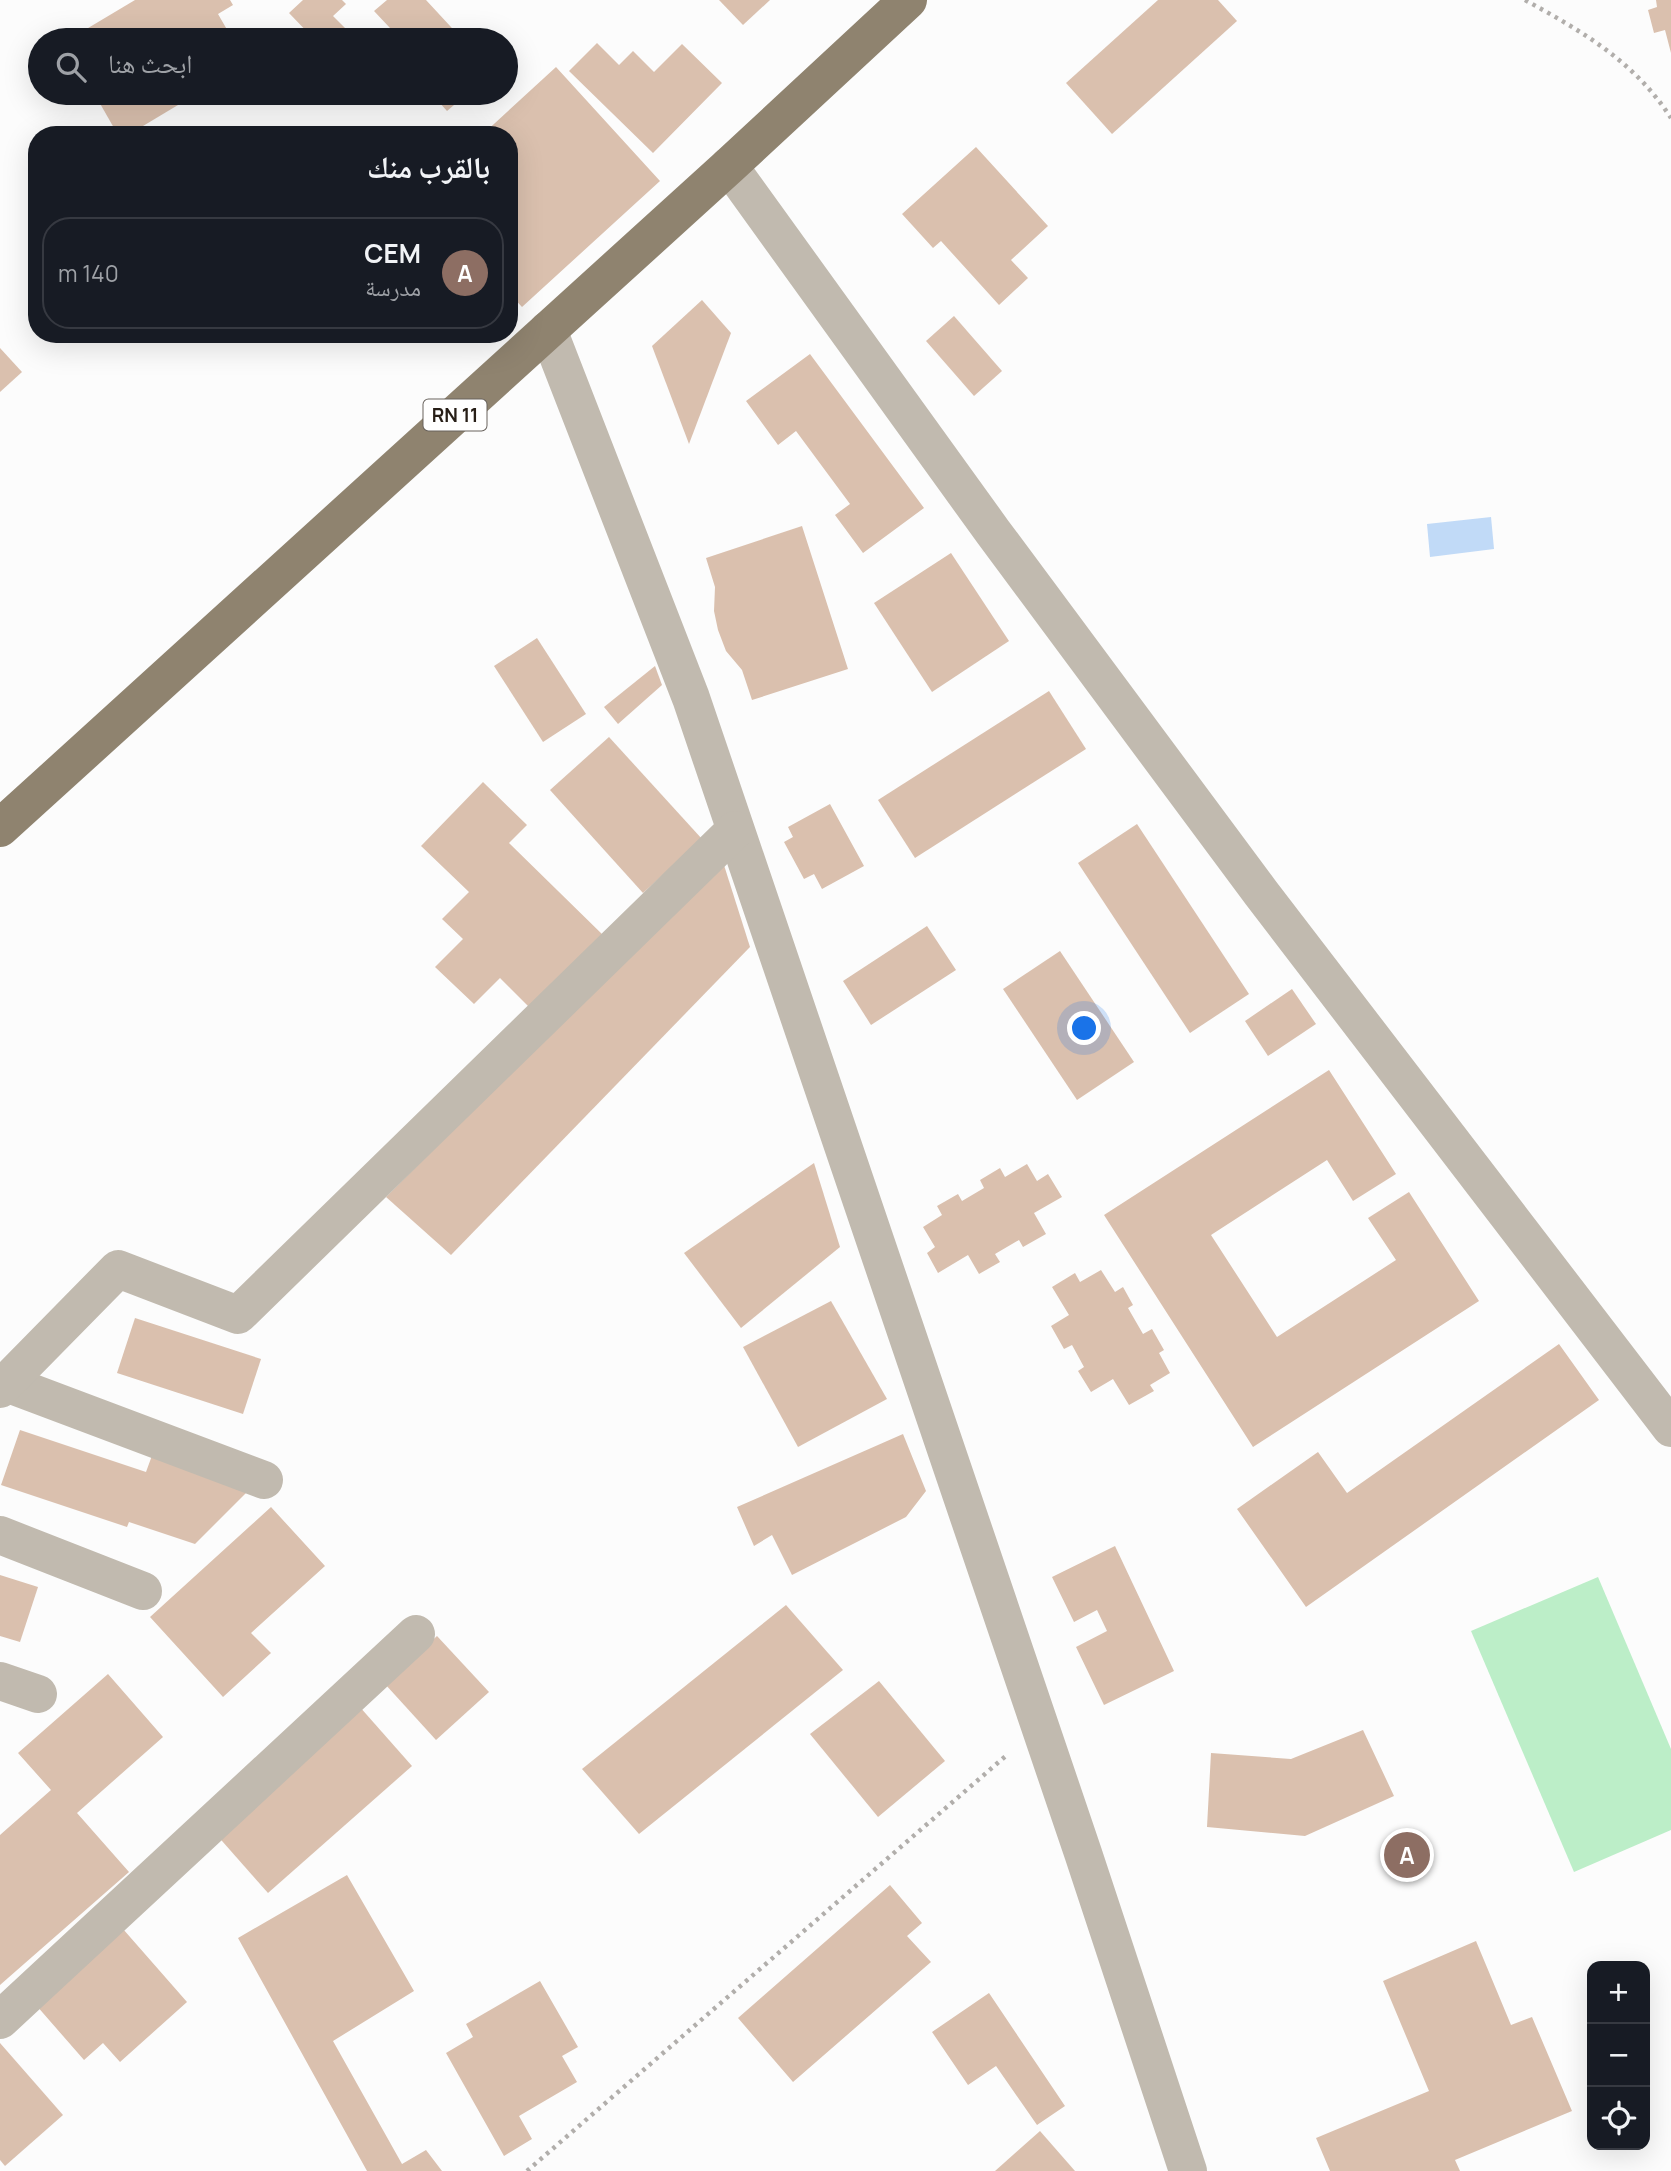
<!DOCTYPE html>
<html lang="ar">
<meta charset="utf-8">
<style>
:root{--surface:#171b24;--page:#242831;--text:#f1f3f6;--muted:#9ea1a6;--line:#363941;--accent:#d93025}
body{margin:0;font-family:Manrope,"Noto Naskh Arabic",sans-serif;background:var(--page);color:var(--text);direction:rtl}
.controls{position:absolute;right:21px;bottom:21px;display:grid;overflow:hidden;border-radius:14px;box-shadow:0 7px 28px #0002}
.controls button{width:63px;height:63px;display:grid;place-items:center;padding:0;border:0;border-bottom:2px solid var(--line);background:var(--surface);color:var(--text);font:35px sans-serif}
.you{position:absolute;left:1085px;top:1029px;width:24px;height:24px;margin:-18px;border:5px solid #fff;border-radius:50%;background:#1a73e8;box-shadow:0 0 0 10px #1a73e833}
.badge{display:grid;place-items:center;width:46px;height:46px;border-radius:50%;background:var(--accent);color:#fff;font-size:23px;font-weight:700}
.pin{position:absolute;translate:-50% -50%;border:4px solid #fff;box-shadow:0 2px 7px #0006}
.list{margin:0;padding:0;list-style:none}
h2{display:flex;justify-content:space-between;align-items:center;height:91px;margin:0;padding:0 28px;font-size:30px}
h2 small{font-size:23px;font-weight:400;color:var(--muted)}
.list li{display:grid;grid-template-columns:46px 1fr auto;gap:21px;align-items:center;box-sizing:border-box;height:112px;margin:0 14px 14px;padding:0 14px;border:2px solid var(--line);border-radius:28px}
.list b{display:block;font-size:26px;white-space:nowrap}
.list p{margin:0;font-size:23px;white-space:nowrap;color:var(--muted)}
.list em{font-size:23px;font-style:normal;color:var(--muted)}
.icon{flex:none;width:38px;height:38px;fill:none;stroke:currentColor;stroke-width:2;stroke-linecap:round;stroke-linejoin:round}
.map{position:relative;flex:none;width:1671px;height:2171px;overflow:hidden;direction:ltr}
.search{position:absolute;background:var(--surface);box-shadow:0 7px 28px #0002;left:28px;top:28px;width:490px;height:77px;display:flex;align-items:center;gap:18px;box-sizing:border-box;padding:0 24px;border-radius:38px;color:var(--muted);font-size:26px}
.panel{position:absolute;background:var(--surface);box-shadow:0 7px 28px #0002;left:28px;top:126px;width:490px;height:217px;border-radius:28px;direction:rtl}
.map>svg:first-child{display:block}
</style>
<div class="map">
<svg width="1671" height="2171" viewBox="0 0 1671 2171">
<rect width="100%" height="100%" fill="#fcfcfc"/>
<!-- green -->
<path fill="#bceec8" d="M1598 1577 1671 1749V1830L1574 1872 1471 1631Z"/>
<!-- water -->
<path fill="#c1daf7" d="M1491 517 1494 549 1430 557 1427 524Z"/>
<!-- building -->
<g fill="#dac0ae">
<path d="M135 0H230L233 5 218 14 233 40H68Z"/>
<path d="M303 0H342L346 4 333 16 349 32 340 40H315L289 13Z"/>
<path d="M387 0H426L463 40H377L390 28 374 11Z"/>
<path d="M719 0H770L743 25Z"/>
<path d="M1158 0H1218L1237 21 1112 134 1066 83Z"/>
<path d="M1656 0H1671V53L1665 30 1654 33 1648 10 1657 7Z"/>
<path d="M597 43 619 65 633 51 654 72 682 44 722 83 653 153 569 71Z"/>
<path d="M556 67 660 181 522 307 509 293V135H482Z"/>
<path d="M94 93H198L128 135H118Z"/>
<path d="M431 93H468L447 111Z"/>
<path d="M976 147 1048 226 1011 260 1028 278 999 305 941 241 933 248 902 214Z"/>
<path d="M702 300 731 333 689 444 652 346Z"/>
<path d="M954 316 1002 371 974 396 926 341Z"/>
<path d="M0 348 22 372 0 392Z"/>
<path d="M810 354 924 508 863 553 835 515 850 504 796 431 778 445 746 401Z"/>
<path d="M802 526 848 669 752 700 742 670 726 651 718 630 714 611 715 587 706 558Z"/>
<path d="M951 553 1009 641 932 692 874 603Z"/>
<path d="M537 638 586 714 543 742 494 666Z"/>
<path d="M655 666 662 685 618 724 604 707Z"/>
<path d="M1049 691 1086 749 915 858 878 800Z"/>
<path d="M609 737 702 839 643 893 550 790Z"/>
<path d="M483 782 527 825 509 843 605 937 533 1011 500 978 474 1004 435 967 463 939 442 919 469 892 421 846Z"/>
<path d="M830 804 864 866 822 889 814 874 804 879 784 842 793 837 788 827Z"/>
<path d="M1137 824 1249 994 1190 1033 1078 863Z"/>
<path d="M723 862 750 947 451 1255 386 1197Z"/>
<path d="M927 926 956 970 871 1025 843 981Z"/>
<path d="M1060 951 1134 1062 1077 1100 1003 989Z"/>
<path d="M1292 989 1316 1024 1268 1056 1245 1021Z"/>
<path d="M1329 1070 1396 1174 1353 1201 1327 1160 1211 1235 1277 1337 1396 1260 1368 1218 1409 1192 1479 1301 1253 1447 1104 1215Z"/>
<path d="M814 1163 840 1247 741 1328 684 1253Z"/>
<path d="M1027 1164 1037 1181 1048 1174 1062 1197 1034 1213 1046 1234 1023 1247 1019 1240 995 1254 1000 1262 979 1274 968 1255 938 1273 927 1253 935 1247 923 1227 942 1215 937 1206 958 1194 962 1201 984 1188 980 1180 1000 1168 1005 1177Z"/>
<path d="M1101 1270 1115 1292 1123 1287 1133 1305 1128 1308 1143 1334 1152 1329 1164 1350 1159 1353 1170 1373 1150 1385 1154 1391 1129 1405 1113 1379 1091 1392 1078 1371 1084 1367 1072 1345 1064 1349 1051 1326 1069 1315 1052 1287 1075 1273 1080 1282Z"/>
<path d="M831 1301 887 1399 798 1447 743 1347Z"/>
<path d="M135 1318 261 1359 243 1414 117 1373Z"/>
<path d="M1559 1344 1599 1400 1306 1607 1237 1509 1318 1452 1347 1493Z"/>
<path d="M20 1430 146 1472 154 1450 252 1487 195 1544 129 1522 127 1527 1 1485Z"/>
<path d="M903 1434 926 1491 906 1517 792 1575 772 1535 754 1546 737 1507Z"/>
<path d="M271 1507 325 1566 251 1633 271 1653 223 1697 150 1617Z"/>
<path d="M1115 1546 1174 1671 1104 1705 1076 1647 1107 1631 1097 1610 1074 1622 1052 1577Z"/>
<path d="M0 1575 38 1587 20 1642 0 1636Z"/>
<path d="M786 1605 843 1670 639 1834 582 1769Z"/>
<path d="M437 1636 489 1692 436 1740 385 1684Z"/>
<path d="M108 1674 163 1737 77 1813 129 1872 0 1985V1835L51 1790 18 1753Z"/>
<path d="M879 1681 945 1761 878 1817 810 1734Z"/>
<path d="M359 1706 412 1766 268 1893 215 1833Z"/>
<path d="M1363 1730 1394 1796 1305 1836 1207 1827 1211 1753 1291 1759Z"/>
<path d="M347 1875 414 1991 333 2041 402 2164 426 2150 442 2171H367L238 1938Z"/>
<path d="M890 1885 922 1923 907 1936 931 1962 793 2082 738 2018Z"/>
<path d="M123 1929 187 2002 120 2062 103 2043 84 2060 36 2005Z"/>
<path d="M1476 1941 1511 2025 1532 2017 1572 2111 1455 2160 1460 2171H1330L1316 2138 1429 2091 1383 1981Z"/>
<path d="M540 1981 578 2047 562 2056 577 2082 519 2116 532 2139 504 2156 446 2053 473 2037 466 2024Z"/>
<path d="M989 1993 1065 2106 1037 2125 996 2066 968 2085 932 2032Z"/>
<path d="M0 2043 63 2115 5 2166 0 2160Z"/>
<path d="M1040 2131 1075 2171H995Z"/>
</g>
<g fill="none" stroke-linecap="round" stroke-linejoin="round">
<!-- path -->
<g stroke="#b1aeab" stroke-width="4.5" stroke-dasharray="3.5 5" stroke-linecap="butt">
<path d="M1525 0C1583 32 1634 61 1671 118"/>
<path d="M527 2171 1008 1754"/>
</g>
<!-- minor -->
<g stroke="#c1baaf" stroke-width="38">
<path d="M729 166 993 532 1261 893 1671 1428"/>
<path d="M548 330 691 698 1083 1853 1188 2171"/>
<path d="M6 1383 264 1480"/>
<path d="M0 1389 118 1269 238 1315 735 830"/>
<path d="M0 1535 143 1591"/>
<path d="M0 1681 38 1694"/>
<path d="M0 2020 416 1634"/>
</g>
<!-- major -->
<path stroke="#8f836f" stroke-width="38" d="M0 828 729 166 908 0"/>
</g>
<g text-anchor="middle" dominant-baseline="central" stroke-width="5" stroke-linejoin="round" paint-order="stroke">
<!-- shield labels -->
<rect fill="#fff" stroke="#68625d" stroke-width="2" x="423.5" y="399.5" width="63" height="31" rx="5"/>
<g font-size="19" font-weight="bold" fill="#271e17">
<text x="455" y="415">RN 11</text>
</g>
</g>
</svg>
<div class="controls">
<button>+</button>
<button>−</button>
<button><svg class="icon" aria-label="locate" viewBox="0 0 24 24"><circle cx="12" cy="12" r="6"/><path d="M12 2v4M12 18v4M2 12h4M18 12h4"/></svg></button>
</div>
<div class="you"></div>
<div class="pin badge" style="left:1407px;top:1855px;background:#8d6e63">A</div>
<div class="search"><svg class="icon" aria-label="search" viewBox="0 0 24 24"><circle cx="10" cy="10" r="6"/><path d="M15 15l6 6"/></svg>ابحث هنا</div>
<section class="panel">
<h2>بالقرب منك<small></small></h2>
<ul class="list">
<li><span class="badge" style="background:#8d6e63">A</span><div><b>CEM</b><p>مدرسة</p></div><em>140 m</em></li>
</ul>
</section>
</div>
